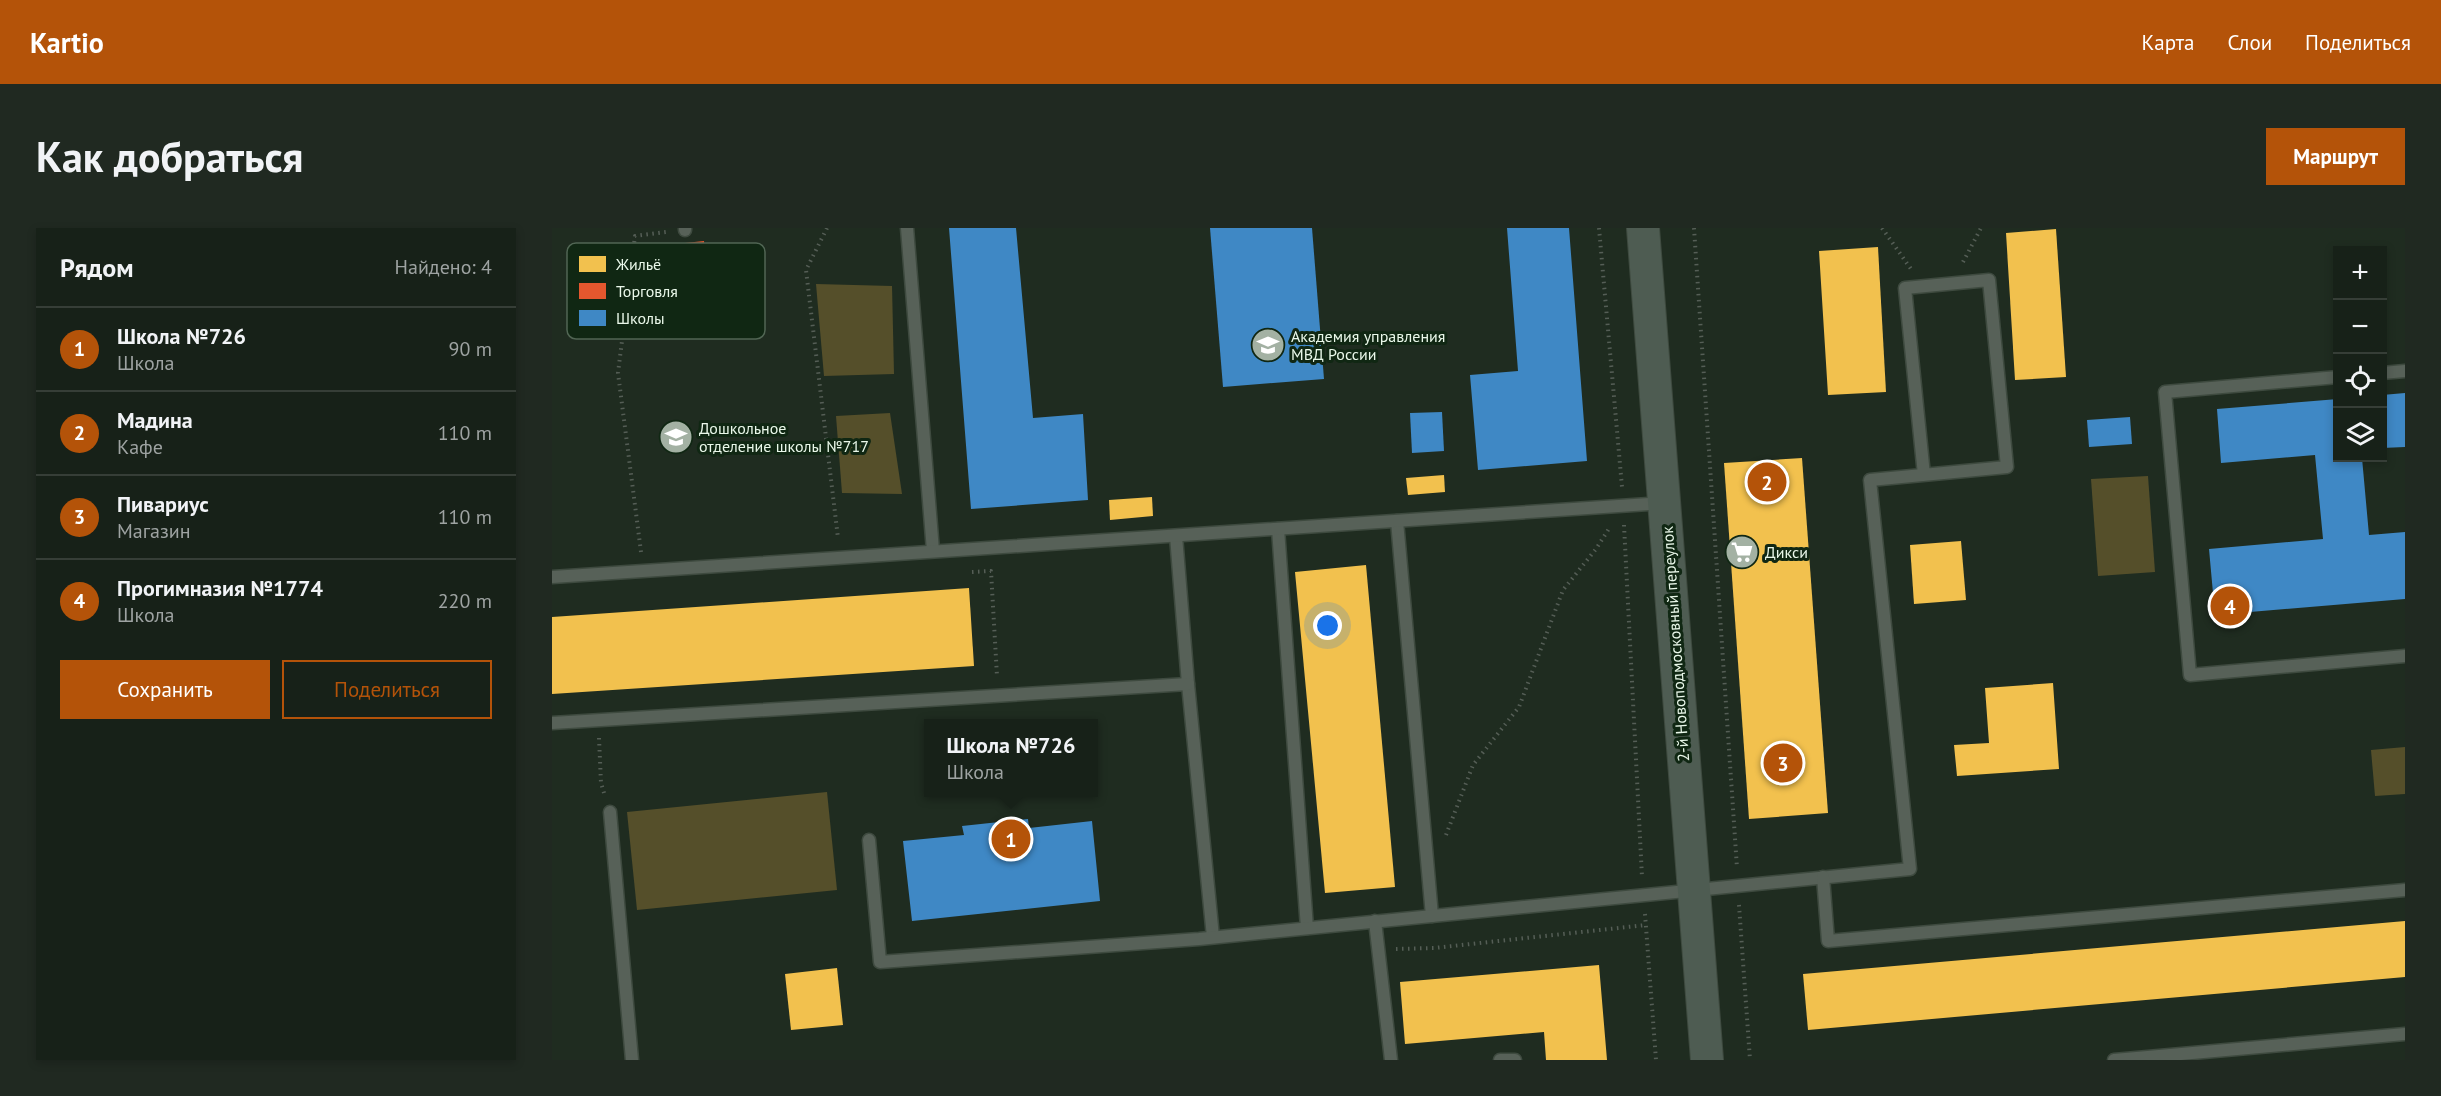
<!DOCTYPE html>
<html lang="ru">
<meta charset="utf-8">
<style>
:root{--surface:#172118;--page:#202921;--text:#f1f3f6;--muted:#9ea3a2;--line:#363e37;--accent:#b45309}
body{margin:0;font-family:"PT Sans",sans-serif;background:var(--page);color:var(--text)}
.controls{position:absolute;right:18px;top:18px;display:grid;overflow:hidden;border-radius:0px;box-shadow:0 3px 9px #0003}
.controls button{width:54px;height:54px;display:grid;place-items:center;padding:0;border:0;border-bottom:2px solid var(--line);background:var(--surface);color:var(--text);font:30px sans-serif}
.you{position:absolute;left:776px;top:398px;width:21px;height:21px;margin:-15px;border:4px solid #fff;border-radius:50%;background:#1a73e8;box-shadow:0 0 0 9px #1a73e833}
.badge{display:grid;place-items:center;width:39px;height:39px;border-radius:50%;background:var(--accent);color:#fff;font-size:20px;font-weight:700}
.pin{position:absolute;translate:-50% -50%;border:3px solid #fff;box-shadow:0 2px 6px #0006}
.popup{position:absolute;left:372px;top:491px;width:174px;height:78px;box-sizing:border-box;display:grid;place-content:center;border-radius:0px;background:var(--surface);filter:drop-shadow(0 2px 4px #0005);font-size:20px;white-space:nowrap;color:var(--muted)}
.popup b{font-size:22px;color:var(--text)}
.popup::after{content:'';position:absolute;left:50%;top:100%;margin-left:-12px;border:12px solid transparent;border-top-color:var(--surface)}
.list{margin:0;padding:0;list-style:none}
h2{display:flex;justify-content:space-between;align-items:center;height:78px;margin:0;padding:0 24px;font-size:26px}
h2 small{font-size:20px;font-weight:400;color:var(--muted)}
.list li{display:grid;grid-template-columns:39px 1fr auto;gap:18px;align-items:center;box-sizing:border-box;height:84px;padding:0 24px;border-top:2px solid var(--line)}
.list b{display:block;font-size:22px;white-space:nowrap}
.list p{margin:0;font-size:20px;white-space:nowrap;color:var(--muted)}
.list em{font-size:20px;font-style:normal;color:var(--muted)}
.actions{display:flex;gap:12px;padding:18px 24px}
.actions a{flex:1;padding:14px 0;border:2px solid var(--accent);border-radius:0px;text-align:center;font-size:21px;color:var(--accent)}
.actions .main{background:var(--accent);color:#fff}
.icon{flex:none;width:33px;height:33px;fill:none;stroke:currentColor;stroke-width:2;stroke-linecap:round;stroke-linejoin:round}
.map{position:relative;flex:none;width:1853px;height:832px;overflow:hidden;border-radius:0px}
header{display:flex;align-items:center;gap:36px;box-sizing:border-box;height:84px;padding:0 30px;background:var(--accent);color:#fff}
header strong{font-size:28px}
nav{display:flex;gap:33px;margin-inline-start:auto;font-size:21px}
.intro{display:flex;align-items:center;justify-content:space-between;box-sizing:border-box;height:144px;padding:0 36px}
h1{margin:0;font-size:42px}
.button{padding:15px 27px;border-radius:0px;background:var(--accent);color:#fff;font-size:21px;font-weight:700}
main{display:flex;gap:36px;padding:0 36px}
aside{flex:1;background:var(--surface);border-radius:0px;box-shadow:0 3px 9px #0003}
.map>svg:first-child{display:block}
</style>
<header>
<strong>Kartio</strong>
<nav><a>Карта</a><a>Слои</a><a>Поделиться</a></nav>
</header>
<div class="intro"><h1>Как добраться</h1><a class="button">Маршрут</a></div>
<main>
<aside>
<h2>Рядом<small>Найдено: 4</small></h2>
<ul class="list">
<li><span class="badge">1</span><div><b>Школа №726</b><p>Школа</p></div><em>90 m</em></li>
<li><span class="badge">2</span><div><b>Мадина</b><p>Кафе</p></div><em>110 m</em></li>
<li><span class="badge">3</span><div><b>Пивариус</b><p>Магазин</p></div><em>110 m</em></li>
<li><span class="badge">4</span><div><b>Прогимназия №1774</b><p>Школа</p></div><em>220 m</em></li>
</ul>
<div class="actions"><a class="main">Сохранить</a><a>Поделиться</a></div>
</aside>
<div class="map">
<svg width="1853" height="832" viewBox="0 0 1853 832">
<rect width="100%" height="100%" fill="#1f2c20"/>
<!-- green -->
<g fill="#554f2a">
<path d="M264 56 340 58 342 146 272 148Z"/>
<path d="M338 185 350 266 290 265 284 188Z"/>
<path d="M1596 248 1603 344 1546 348 1539 251Z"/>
<path d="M1853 519V566L1823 568 1819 522Z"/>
<path d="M275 564 285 662 85 682 75 584Z"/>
</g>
<!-- homes -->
<g fill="#f2c14e">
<path d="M1504 1 1514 149 1463 152 1454 5Z"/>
<path d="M1326 19 1334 164 1276 167 1267 23Z"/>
<path d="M1250 230 1276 585 1197 591 1172 235Z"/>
<path d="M892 247 893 264 856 267 854 250Z"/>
<path d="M600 269 601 288 558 292 557 272Z"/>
<path d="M1409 313 1414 372 1362 376 1358 317Z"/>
<path d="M814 337 843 659 773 665 743 344Z"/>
<path d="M417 360 422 438 0 466V389Z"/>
<path d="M1501 455 1507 541 1405 548 1402 517 1437 515 1433 460Z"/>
<path d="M1853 693V749L1256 802 1251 746Z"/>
<path d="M1047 737 1055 832H994L992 804 853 816 848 754Z"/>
<path d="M285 740 291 797 239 802 233 746Z"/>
</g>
<!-- shops -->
<path fill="#e4572e" d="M152 13 159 91 102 96 95 19Z"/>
<!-- schools -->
<g fill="#3f88c5">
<path d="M397 0H464L481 190 531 186 536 272 419 281Z"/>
<path d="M658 0H760L772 151 671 159Z"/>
<path d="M955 0H1017L1035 233 926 242 918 147 966 143Z"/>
<path d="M1853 165V219L1830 220V167Z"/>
<path d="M1786 171V230H1810L1817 307 1853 304V371L1663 387 1657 321 1771 311 1763 227 1669 235 1665 181Z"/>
<path d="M890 184 892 223 860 225 858 185Z"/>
<path d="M1578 189 1580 216 1537 219 1535 192Z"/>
<path d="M476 591 477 600 540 593 548 673 360 693 351 613 412 607 410 598Z"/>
</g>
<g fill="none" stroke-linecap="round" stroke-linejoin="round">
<!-- lane casing -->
<g stroke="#3e4a3f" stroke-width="15">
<g id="lane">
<path d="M133 0V2"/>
<path d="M355 0 381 323"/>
<path d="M1830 145 1853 143"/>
<path d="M1786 149 1613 164 1638 447 1853 428"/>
<path d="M845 293 880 688"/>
<path d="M726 301 755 700"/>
<path d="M624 308 636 456 661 709"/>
<path d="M0 349 1112 275"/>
<path d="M0 495 636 456"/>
<path d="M58 584 80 832"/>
<path d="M317 612 328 734 647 711 1358 641 1318 252 1455 239 1437 52 1353 60 1372 247"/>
<path d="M1271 649 1276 713 1853 662"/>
<path d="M823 693 839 832"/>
<path d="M948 832H963"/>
<path d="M1562 832 1853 806"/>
</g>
</g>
<!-- secondary casing -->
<g stroke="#3e4a3f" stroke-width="34">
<path id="secondary" d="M1091 0 1155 832"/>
</g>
<!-- path -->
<g stroke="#555e56" stroke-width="4" stroke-dasharray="1.5 4.5" stroke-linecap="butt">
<path d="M275 0 254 42 286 310"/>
<path d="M1047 0 1070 259"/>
<path d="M1142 0 1185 640"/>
<path d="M1330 0 1359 41"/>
<path d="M1411 34 1429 0"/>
<path d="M1072 297 1090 649"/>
<path d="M89 324 66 145 83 8 114 4"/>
<path d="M420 344 439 343 445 448"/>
<path d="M47 510 49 555 52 565"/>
<path d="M894 607 921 537 967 479 1011 362 1044 321 1058 299"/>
<path d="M1187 677 1198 832"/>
<path d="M1093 686 1104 832"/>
<path d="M844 721 882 720 1094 697"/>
</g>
<!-- lane -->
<use href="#lane" stroke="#576158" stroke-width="12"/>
<!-- secondary -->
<use href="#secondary" stroke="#4e5c52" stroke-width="32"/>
</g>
<!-- icons -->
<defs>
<g id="university-disc" transform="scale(1.725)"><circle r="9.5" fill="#a3b1a3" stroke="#102713"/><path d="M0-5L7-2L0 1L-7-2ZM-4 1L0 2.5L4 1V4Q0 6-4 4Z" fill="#fff"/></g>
<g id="school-disc" transform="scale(1.725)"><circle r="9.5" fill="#a3b1a3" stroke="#102713"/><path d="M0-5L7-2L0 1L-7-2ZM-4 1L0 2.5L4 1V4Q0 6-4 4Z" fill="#fff"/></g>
<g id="supermarket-disc" transform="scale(1.725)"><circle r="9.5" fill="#a3b1a3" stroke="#102713"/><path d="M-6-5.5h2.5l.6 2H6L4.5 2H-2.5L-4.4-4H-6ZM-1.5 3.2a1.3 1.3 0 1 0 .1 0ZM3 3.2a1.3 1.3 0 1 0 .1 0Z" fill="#fff"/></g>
</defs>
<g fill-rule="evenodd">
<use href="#university-disc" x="716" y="117"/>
<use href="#school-disc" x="124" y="209"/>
<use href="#supermarket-disc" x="1190" y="324"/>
</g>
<g text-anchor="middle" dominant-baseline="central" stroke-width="6" stroke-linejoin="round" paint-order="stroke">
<!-- poi labels -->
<g font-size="16" fill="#eaf8ea" stroke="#102713" text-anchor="start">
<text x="739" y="108">Академия управления<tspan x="739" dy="18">МВД России</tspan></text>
<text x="147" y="200">Дошкольное<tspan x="147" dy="18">отделение школы №717</tspan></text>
<text x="1213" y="324">Дикси</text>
</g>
<!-- street labels -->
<g font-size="16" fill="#eaf8ea" stroke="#102713">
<text transform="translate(1123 416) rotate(-94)">2-й Новоподмосковный переулок</text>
</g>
</g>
<!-- legend -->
<rect x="15" y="15" width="198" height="96" rx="9" fill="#102713" stroke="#516654" stroke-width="1.5"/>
<rect x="27" y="28" width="27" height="16" fill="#f2c14e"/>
<rect x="27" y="55" width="27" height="16" fill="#e4572e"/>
<rect x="27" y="82" width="27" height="16" fill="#3f88c5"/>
<g font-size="16" fill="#eaf8ea">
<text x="64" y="42">Жильё</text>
<text x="64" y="69">Торговля</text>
<text x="64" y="96">Школы</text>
</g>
</svg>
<div class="controls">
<button>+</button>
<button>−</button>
<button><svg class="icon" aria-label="locate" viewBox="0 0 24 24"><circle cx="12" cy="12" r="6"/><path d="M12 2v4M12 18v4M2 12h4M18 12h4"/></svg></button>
<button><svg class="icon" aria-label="layers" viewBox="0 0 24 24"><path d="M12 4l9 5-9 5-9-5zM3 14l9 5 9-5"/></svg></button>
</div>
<div class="you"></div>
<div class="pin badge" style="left:459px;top:611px">1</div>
<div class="popup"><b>Школа №726</b>Школа</div>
<div class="pin badge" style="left:1215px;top:254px">2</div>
<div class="pin badge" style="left:1231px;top:535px">3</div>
<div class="pin badge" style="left:1678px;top:378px">4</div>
</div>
</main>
